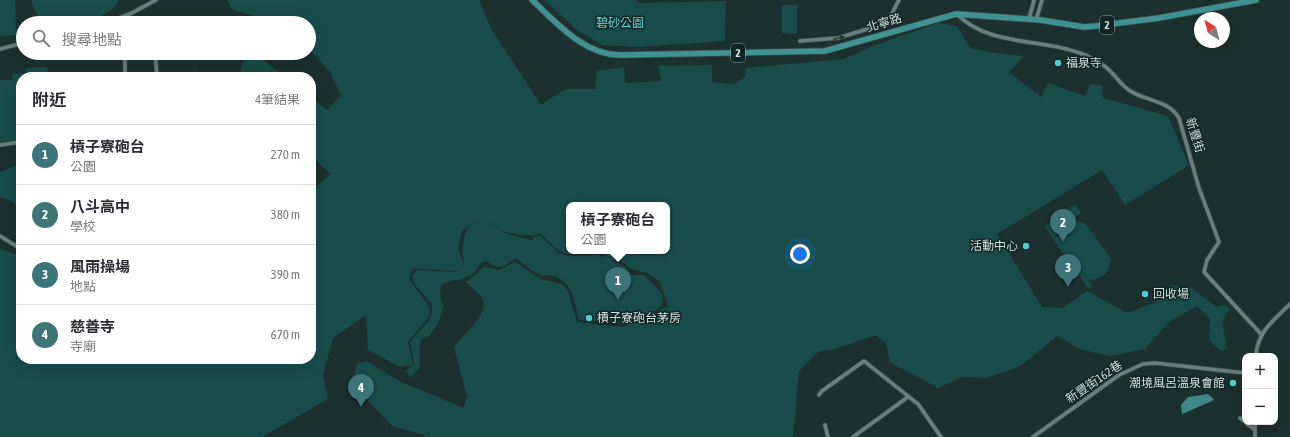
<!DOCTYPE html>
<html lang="zh-TW">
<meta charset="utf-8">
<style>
:root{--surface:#fff;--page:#f7f7f7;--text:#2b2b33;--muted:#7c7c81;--line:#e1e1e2;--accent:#3d7477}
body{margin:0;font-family:"Asap Condensed","Noto Sans TC",sans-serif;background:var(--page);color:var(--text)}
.controls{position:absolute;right:12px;bottom:12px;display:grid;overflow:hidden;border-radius:8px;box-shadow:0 4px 16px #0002}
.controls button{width:36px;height:36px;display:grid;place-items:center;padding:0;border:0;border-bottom:1px solid var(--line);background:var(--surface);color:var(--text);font:20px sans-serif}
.compass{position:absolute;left:1194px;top:12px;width:36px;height:36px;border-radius:50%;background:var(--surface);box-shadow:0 4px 16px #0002;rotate:324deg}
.you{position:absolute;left:800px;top:254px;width:14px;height:14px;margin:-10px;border:3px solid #fff;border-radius:50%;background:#1a73e8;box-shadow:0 0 0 6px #1a73e833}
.badge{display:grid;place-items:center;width:26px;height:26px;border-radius:50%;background:var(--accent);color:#fff;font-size:13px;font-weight:700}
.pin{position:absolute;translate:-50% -33px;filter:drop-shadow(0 1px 2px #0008)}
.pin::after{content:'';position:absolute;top:21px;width:14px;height:12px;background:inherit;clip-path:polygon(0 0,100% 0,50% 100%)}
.popup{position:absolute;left:566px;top:202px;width:104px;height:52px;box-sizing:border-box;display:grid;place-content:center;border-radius:8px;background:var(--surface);filter:drop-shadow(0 1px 3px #0005);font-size:13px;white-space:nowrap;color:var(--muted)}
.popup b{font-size:15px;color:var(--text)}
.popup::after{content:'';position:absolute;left:50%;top:100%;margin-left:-8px;border:8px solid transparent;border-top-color:var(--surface)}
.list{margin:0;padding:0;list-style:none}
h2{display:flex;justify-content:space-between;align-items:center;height:52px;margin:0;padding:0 16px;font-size:17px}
h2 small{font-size:13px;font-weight:400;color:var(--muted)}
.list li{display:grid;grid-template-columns:26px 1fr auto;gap:12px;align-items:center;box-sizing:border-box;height:60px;padding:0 16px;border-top:1px solid var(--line)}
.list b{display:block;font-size:15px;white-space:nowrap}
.list p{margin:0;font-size:13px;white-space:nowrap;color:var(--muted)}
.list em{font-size:13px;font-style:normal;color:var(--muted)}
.icon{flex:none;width:22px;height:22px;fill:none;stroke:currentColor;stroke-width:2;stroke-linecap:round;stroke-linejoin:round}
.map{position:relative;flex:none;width:1290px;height:437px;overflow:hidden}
.search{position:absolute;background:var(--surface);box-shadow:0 4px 16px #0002;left:16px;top:16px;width:300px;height:44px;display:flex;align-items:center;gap:10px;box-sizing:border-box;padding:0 14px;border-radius:22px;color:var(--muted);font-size:15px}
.panel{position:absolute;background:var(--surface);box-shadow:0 4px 16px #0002;left:16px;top:72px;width:300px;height:292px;border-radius:16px}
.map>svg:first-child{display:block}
</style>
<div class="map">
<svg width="1290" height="437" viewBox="0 0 1290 437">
<rect width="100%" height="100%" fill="#1c302f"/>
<!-- green -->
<g fill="#184c4b" fill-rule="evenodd">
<path d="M0 0H15L16 35 0 36Z"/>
<path d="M31 0H119C109 23 67 23 46 23L36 13Z"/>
<path d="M227 0H479L491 29 541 105 565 89H595L597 71 624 67 625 83 662 81 658 66 712 65V82L735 84 745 77 746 68 844 59 870 47 938 23 957 26 970 48 994 53 1024 56 1009 72 1041 97 1048 83 1085 96 1090 84 1102 86 1103 98 1168 116 1186 158 1188 166 1125 205 1102 170 997 234 1042 307 1063 308 1087 291 1128 313 1156 302 1170 285 1192 288 1216 307 1225 305 1230 309 1222 321 1227 348 1222 352 1209 340 1210 319 1197 306 1169 322 1145 349 1110 356 1080 349 1057 336 1019 367 986 378 962 377 938 388 890 362 886 344 876 335 832 350 819 351 799 371 793 437H426L424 435 392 426 352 384 357 364 366 361 401 382 464 408 467 396 454 347C462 336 491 312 482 298 478 292 471 287 466 282L484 267 499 270 515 262 540 279 562 284 568 291 577 322 622 327 645 318 668 306 660 282 648 273 631 269 615 255 612 261 624 266 632 275H644L663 295 662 305 656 310 643 315 627 314 607 322 579 320C575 304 573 282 554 276 548 274 542 277 536 273 529 269 523 263 516 258 503 266 500 272 487 261L481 263C468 284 461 275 441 285L440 293 443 306 439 322 429 336 421 339 419 347 420 368 410 377 406 371 414 364 410 342 429 320 432 313V304L416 286 412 276 417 270 455 272 459 269 454 271 413 268 409 279 430 308 429 317 408 342 413 365 400 367 368 350 366 315 333 338 323 375 328 399 262 437H0V248L21 257V359H311V193L330 174 311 155V97L327 110 341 96 331 73 309 49V23H281L233 10ZM569 205H667V251H608L609 252 602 257 599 256 606 251H569ZM476 222C495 222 491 227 506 232 518 235 530 236 541 234 549 241 559 255 570 254 580 254 586 251 595 255L568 256 558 253 541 236 535 237 532 240C523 238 513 237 505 233 499 230 494 224 488 223 463 218 461 244 464 262L459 269 463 262 458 248 462 231Z"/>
<path d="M545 0H636L637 3 726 1 725 41 637 47 602 45 577 30Z"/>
<path d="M782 5H797V34L782 33Z"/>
<path d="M254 53 285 77H239L243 62Z"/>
<path d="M47 67 49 77H21V142L0 145V80H12L13 74 26 73V68Z"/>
<path d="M21 163V211L13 202 0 197V172Z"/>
<path d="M1075 204 1081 213 1055 231 1049 222Z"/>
<path d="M1076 221 1083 222 1086 224 1111 259C1109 273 1102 280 1088 280L1092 286 1089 289 1044 226 1049 223 1058 237 1064 226Z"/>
</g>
<!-- water -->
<path fill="#3e8988" d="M1208 394 1214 399 1212 401 1182 414 1181 405 1188 397Z"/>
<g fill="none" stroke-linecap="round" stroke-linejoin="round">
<!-- street casing -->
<g stroke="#3a4b4b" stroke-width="5">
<g id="street">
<path d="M957 14C988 47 1045 38 1085 55 1093 59 1102 63 1108 69 1117 77 1122 87 1132 92 1148 101 1169 101 1179 118L1199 188 1219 242 1207 260 1204 272 1261 334"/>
<path d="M1029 19 1034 0"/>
<path d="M1036 20 1042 0"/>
<path d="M106 23 132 13 156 0"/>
<path d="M800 41 838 38 887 23 899 0"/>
<path d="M0 49 23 43"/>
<path d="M125 53V77"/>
<path d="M155 53 157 76"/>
<path d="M125 77 196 74"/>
<path d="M0 145 21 142"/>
<path d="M0 236 21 249"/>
<path d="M1256 356C1257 332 1274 320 1290 304"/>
<path d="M819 395 822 391 864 361 918 404 941 437"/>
<path d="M1240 418 1255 430"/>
<path d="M825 425 828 437"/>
<path d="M853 437 908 397"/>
<path d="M1033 437 1119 375 1143 364 1155 363 1245 373"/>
<path d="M1255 437V422"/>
</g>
</g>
<!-- primary casing -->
<g stroke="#3a4b4b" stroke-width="7">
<path id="primary" d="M532 0C557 23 584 55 620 55L825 51 956 14 1041 20 1084 27 1096 26 1159 18 1256 0"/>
</g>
<!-- street -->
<use href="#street" stroke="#697f7e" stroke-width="3.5"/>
<!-- primary -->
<use href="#primary" stroke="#409291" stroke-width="5.5"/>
</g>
<!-- one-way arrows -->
<defs><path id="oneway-solid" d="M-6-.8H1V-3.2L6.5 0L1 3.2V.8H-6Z"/></defs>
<use fill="#283c3c" href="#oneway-solid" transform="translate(839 38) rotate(-13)"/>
<!-- markers -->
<g fill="#53cdcb" stroke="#132626" stroke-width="1.5">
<circle cx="1058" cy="63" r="4"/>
<circle cx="1026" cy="246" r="4"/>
<circle cx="1145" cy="294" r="4"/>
<circle cx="589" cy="318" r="4"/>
<circle cx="1233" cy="383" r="4"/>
</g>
<g text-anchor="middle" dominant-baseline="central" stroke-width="3" stroke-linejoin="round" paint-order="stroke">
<!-- shield labels -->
<g fill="#132626" stroke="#98a6a5" stroke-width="1">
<rect x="1100" y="16" width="14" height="18" rx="3"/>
<rect x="731" y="44" width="14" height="18" rx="3"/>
</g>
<g font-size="11" font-weight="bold" fill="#d1dddc">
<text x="1107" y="25">2</text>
<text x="738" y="53">2</text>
</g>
<!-- park labels -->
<g font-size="12" fill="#67d9d7" stroke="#132626">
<text x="620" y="23">碧砂公園</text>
</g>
<!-- street labels -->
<g font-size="12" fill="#d1dddc" stroke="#132626">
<text transform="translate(884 23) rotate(-17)">北寧路</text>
<text transform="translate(1195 135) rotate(73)">新豐街</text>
<text transform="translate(1094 382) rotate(-34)">新豐街162巷</text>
</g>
<!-- poi labels -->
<g font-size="12" fill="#d1dddc" stroke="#132626" text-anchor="start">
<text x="1066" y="63">福泉寺</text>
<text x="1018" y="246" text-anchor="end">活動中心</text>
<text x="1153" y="294">回收場</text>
<text x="597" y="318">槓子寮砲台茅房</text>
<text x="1225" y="383" text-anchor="end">潮境風呂溫泉會館</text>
</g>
</g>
</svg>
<div class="controls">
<button>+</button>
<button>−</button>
</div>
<svg class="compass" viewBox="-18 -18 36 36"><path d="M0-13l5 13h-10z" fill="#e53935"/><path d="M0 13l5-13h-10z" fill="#7c7c81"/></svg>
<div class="you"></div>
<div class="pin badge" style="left:618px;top:300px">1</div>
<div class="popup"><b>槓子寮砲台</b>公園</div>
<div class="pin badge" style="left:1063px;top:242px">2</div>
<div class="pin badge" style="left:1068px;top:287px">3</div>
<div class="pin badge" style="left:361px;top:407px">4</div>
<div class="search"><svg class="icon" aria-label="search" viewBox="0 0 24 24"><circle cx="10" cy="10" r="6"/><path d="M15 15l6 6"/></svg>搜尋地點</div>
<section class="panel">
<h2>附近<small>4筆結果</small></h2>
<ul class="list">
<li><span class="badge">1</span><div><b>槓子寮砲台</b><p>公園</p></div><em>270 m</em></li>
<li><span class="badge">2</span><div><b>八斗高中</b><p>學校</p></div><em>380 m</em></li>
<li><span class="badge">3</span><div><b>風雨操場</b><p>地點</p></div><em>390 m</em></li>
<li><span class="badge">4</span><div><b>慈善寺</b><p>寺廟</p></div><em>670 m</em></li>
</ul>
</section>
</div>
